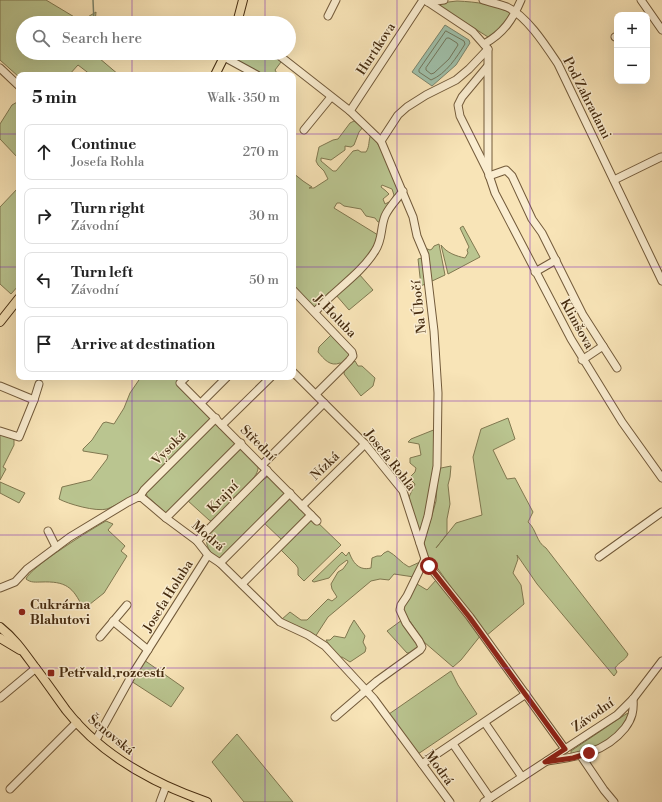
<!DOCTYPE html>
<meta charset="utf-8">
<style>
:root{--surface:#fff;--page:#f2f2f2;--text:#222;--muted:#767676;--line:#e0e0e0}
body{margin:0;font-family:"Libre Bodoni",serif;background:var(--page);color:var(--text)}
.controls{position:absolute;right:12px;top:12px;display:grid;overflow:hidden;border-radius:8px;box-shadow:0 4px 16px #0002}
.controls button{width:36px;height:36px;display:grid;place-items:center;padding:0;border:0;border-bottom:1px solid var(--line);background:var(--surface);color:var(--text);font:20px sans-serif}
.stop{position:absolute;width:12px;height:12px;margin:-9px;border:3px solid #8f2418;border-radius:50%;background:#fff}
.stop.end{background:#8f2418;border-color:#fff;box-shadow:0 1px 4px #0008}
.list{margin:0;padding:0;list-style:none}
h2{display:flex;justify-content:space-between;align-items:center;height:52px;margin:0;padding:0 16px;font-size:17px}
h2 small{font-size:13px;font-weight:400;color:var(--muted)}
.list li{display:grid;grid-template-columns:26px 1fr auto;gap:12px;align-items:center;box-sizing:border-box;height:56px;margin:0 8px 8px;padding:0 8px;border:1px solid var(--line);border-radius:8px}
.list b{display:block;font-size:15px;white-space:nowrap}
.list p{margin:0;font-size:13px;white-space:nowrap;color:var(--muted)}
.list em{font-size:13px;font-style:normal;color:var(--muted)}
.icon{flex:none;width:22px;height:22px;fill:none;stroke:currentColor;stroke-width:2;stroke-linecap:round;stroke-linejoin:round}
.map{position:relative;flex:none;width:662px;height:802px;overflow:hidden}
.search{position:absolute;background:var(--surface);box-shadow:0 4px 16px #0002;left:16px;top:16px;width:280px;height:44px;display:flex;align-items:center;gap:10px;box-sizing:border-box;padding:0 14px;border-radius:22px;color:var(--muted);font-size:15px}
.panel{position:absolute;background:var(--surface);box-shadow:0 4px 16px #0002;left:16px;top:72px;width:280px;height:308px;border-radius:8px}
.map>svg:first-child{display:block}
</style>
<div class="map">
<svg width="662" height="802" viewBox="0 0 662 802">
<rect width="100%" height="100%" fill="#f8e4b7"/>
<filter id="stains"><feTurbulence type="fractalNoise" baseFrequency=".005" numOctaves="4"/><feColorMatrix values="0 0 0 0 .2 0 0 0 0 .09 0 0 0 0 .02 0 0 0 .5 -.17"/></filter>
<radialGradient id="worn" r=".72"><stop offset=".6" stop-color="#630" stop-opacity="0"/><stop offset="1" stop-color="#630" stop-opacity=".3"/></radialGradient>
<!-- green -->
<g fill="#bac590" stroke="#807850" fill-rule="evenodd">
<path d="M0 0H46L81 21 96 12 95 23H23V53H95L99 58 119 75H91L78 65 69 75H19V77L0 60Z"/>
<path d="M457 1C477 2 495 4 512 14L504 27 488 37 441 7 440 3Z"/>
<path d="M235 53H273L281 62 275 70 278 75H263L240 62 234 55Z"/>
<path d="M19 101V159L0 139V124L12 105Z"/>
<path d="M354 121 363 127 359 132 354 145 351 147 345 146V150L331 160 321 158V161L333 171H336L353 151 358 150 361 152H366C370 146 368 141 371 134 384 151 391 171 398 191L382 222H378L375 218 366 216 361 209 344 206 340 203H337L334 208 378 235C378 241 371 249 369 256L333 292 328 293 327 297 315 307 312 306 293 287V173L303 181 312 187 309 188H314L328 179 324 171 318 165 316 161 319 147 333 140 338 139 350 123ZM382 185 392 189 394 195 391 201 385 204 383 199 389 194 386 191 381 187Z"/>
<path d="M19 187V285L11 294 0 284V207Z"/>
<path d="M463 226 480 257 448 274 441 245C447 253 456 256 465 258L468 253 467 250 469 247 460 228Z"/>
<path d="M439 244 445 275 430 282 425 248 430 250 432 249 434 246Z"/>
<path d="M422 258 427 283 421 286 418 259Z"/>
<path d="M359 274 373 290 349 310 336 295Z"/>
<path d="M332 334 351 355 342 364 340 363C330 367 324 359 318 352L319 347Z"/>
<path d="M355 361 358 366H362L375 378 373 386 362 395 361 396 344 374C344 367 351 365 355 361Z"/>
<path d="M141 377H178L179 382 211 420 138 493C127 498 118 505 107 509 96 512 68 504 59 499L62 487 91 480 107 459 108 455 83 451V449L92 440 103 423 106 422 114 424 124 408 130 393Z"/>
<path d="M508 418 515 439 493 450 507 479 515 478 533 512 528 522C537 530 536 542 546 548L628 654C626 660 619 662 615 668L617 672 614 676 537 584 517 555 518 559 513 573 521 585 524 604 486 636 431 559 428 558 424 547V543L436 501 438 471 441 468 451 466 450 477 448 485 450 504 447 519V534L436 548 456 523 482 515 473 457 481 429Z"/>
<path d="M215 423 217 424 237 444 169 513H166L147 496 146 492Z"/>
<path d="M436 429 435 463 431 490 420 536 411 509 409 497 415 484 409 478 415 472 416 468 410 463V458L421 455 419 444 408 442 411 439Z"/>
<path d="M0 432 14 437V445L3 467 6 469 0 480Z"/>
<path d="M240 449 258 466C260 476 240 492 232 499L229 495 226 497 230 502 211 521 209 520 187 500Z"/>
<path d="M269 476 287 492 219 561C210 553 204 545 207 533L258 483Z"/>
<path d="M0 482 25 493 19 503 0 493Z"/>
<path d="M288 497 308 515 283 541 262 521Z"/>
<path d="M313 518 341 545 304 581 298 575V568L296 565 280 549Z"/>
<path d="M106 521 113 524 108 530 125 546 121 551 127 556 104 593 85 608H83C73 587 66 581 41 582 36 582 31 583 26 579 29 568 93 528 106 521Z"/>
<path d="M388 551C396 555 401 563 409 567L420 562 414 577 394 574 389 580 380 579 371 581 328 617 315 637 281 620 290 612 301 620H307L328 599 332 601 337 597 332 589 331 584 338 572 343 569 348 562 347 560 339 566 329 578 314 582 312 581 342 552 346 556 349 552C353 563 359 571 371 568L372 558 377 556H381L384 553Z"/>
<path d="M437 579 481 635 461 660 453 667 424 642 403 611 404 603 417 584 427 590Z"/>
<path d="M354 620 365 636 363 642 366 648 365 652 350 662 342 657 338 658 326 640H330L334 636 345 638 350 627Z"/>
<path d="M402 620 419 646 411 653H407L387 631Z"/>
<path d="M144 660 184 688 171 707 131 681Z"/>
<path d="M451 671 458 685 477 714 418 754 389 714Z"/>
<path d="M629 713V716C617 740 595 748 571 755V751L626 714Z"/>
<path d="M237 734 293 802H244L212 762Z"/>
</g>
<!-- water -->
<path fill="#9fbfa9" stroke="#7b846c" d="M445 25 469 40 470 43 456 65 432 86 412 72Z"/>
<g fill="none" stroke-linecap="round" stroke-linejoin="round">
<!-- shore -->
<g stroke="#72765c" stroke-width="1">
<path d="M446 31 464 41 465 44C457 57 446 74 431 80L419 72V70Z"/>
<path d="M447 38H449L457 43 458 45 449 59 434 73 431 74 426 70V68Z"/>
</g>
<!-- stream -->
<g stroke="#7b846c" stroke-width="1.5">
<path d="M93 0 94 23"/>
<path d="M91 56V53"/>
</g>
<!-- minor casing -->
<g stroke="#725a3a" stroke-width="9">
<g id="minor">
<path d="M425 0 473 32 488 49V172L495 193 571 339 622 422 662 478"/>
<path d="M483 0C490 2 499 4 507 7 527 16 546 46 558 64L662 281"/>
<path d="M641 0 662 30"/>
<path d="M428 2 444 0"/>
<path d="M328 16 336 0"/>
<path d="M615 37 617 36"/>
<path d="M484 44C503 34 513 19 521 0"/>
<path d="M276 53 350 111 381 141 413 217 417 236 425 255 434 331 438 393 437 466 428 516 420 543"/>
<path d="M224 57 257 75"/>
<path d="M0 68 19 86"/>
<path d="M350 111 423 0"/>
<path d="M304 130 331 97"/>
<path d="M381 141 398 115 407 107 426 95 456 80 469 69 488 49"/>
<path d="M487 170 460 116 458 105 462 97 487 67"/>
<path d="M489 176 506 170 512 176 532 219 542 233 583 315 617 368"/>
<path d="M614 180 661 157"/>
<path d="M535 272 556 260"/>
<path d="M293 290 352 352 353 356 349 361 316 394"/>
<path d="M315 312C333 291 360 275 375 251 383 239 380 229 385 216 389 207 397 199 403 191"/>
<path d="M582 360 603 346"/>
<path d="M293 372 365 444 403 491 425 559 429 566 470 617 565 749"/>
<path d="M186 377 180 383 317 521"/>
<path d="M0 386 34 400 19 437 0 431"/>
<path d="M34 400 39 384"/>
<path d="M201 403 227 377"/>
<path d="M222 425 271 377"/>
<path d="M262 465 324 403"/>
<path d="M140 496 144 490 216 418"/>
<path d="M302 506 365 444"/>
<path d="M166 518 241 443"/>
<path d="M48 531 56 547"/>
<path d="M197 541 267 470"/>
<path d="M599 557 662 512"/>
<path d="M220 563 290 493"/>
<path d="M242 584 311 515"/>
<path d="M0 588 15 582 27 569 70 537 128 502 140 496 166 518 197 541 208 555 220 563 280 622 308 635 325 646 374 699 450 802"/>
<path d="M113 621 148 650"/>
<path d="M100 637 127 605"/>
<path d="M0 698 36 668"/>
<path d="M335 717 377 681 420 650 422 647 419 641 406 623 400 610 401 605 407 596 425 559"/>
<path d="M485 723 522 777"/>
<path d="M96 740 132 675 208 555"/>
<path d="M453 744 490 798"/>
<path d="M581 756 604 790 614 802"/>
<path d="M547 761C577 757 605 753 625 728 632 719 634 711 633 699"/>
<path d="M422 764 526 694"/>
<path d="M10 789 77 722"/>
<path d="M160 802 166 786"/>
<path d="M484 802 617 715 633 699 662 661"/>
</g>
</g>
<!-- major casing -->
<g stroke="#462c10" stroke-width="10">
<g id="major">
<path d="M237 23 243 0"/>
<path d="M215 75 226 53"/>
<path d="M0 322 19 298"/>
<path d="M0 627C15 639 23 651 34 666 45 680 55 695 66 710 101 755 155 784 207 802"/>
<path d="M0 638 20 650"/>
</g>
</g>
<!-- minor -->
<use href="#minor" stroke="#faedd0" stroke-width="7"/>
<!-- major -->
<use href="#major" stroke="#f8e4b7" stroke-width="8"/>
</g>
<g fill="none" stroke-linecap="round" stroke-linejoin="round">
<!-- route -->
<path stroke="#8f2418" stroke-width="5" d="M429 566 470 618 565 749 545 762 573 758 589 753"/>
</g>
<!-- grid -->
<path fill="none" stroke="#7b2cbf" stroke-width="1" stroke-opacity="0.55" d="M132 0V23M265 0V23M397 0V802M530 0V802M132 53V75M265 53V75M0 134H19M293 134H662M0 267H19M293 267H662M132 377V802M265 377V802M0 401H662M0 535H662M0 668H662"/>
<!-- markers -->
<g fill="#8f2418" stroke="#faedd0" stroke-width="1.5">
<circle cx="22" cy="612" r="4"/>
<rect x="47" y="669" width="8" height="8" rx="2"/>
</g>
<g text-anchor="middle" dominant-baseline="central" stroke-width="3" stroke-linejoin="round" paint-order="stroke">
<!-- street labels -->
<g font-size="13" fill="#462c10" stroke="#faedd0">
<text transform="translate(376 49) rotate(-57)">Hurtíkova</text>
<text transform="translate(587 98) rotate(63)">Pod Zahradami</text>
<text transform="translate(419 307) rotate(-96)">Na Úbočí</text>
<text transform="translate(335 316) rotate(46)">J. Holuba</text>
<text transform="translate(577 324) rotate(61)">Klimšova</text>
<text transform="translate(258 443) rotate(45)">Střední</text>
<text transform="translate(169 448) rotate(-45)">Vysoká</text>
<text transform="translate(390 460) rotate(52)">Josefa Rohla</text>
<text transform="translate(325 466) rotate(-44)">Nízká</text>
<text transform="translate(223 497) rotate(-46)">Krajní</text>
<text transform="translate(208 536) rotate(41)">Modrá</text>
<text transform="translate(168 596) rotate(-58)">Josefa Holuba</text>
<text transform="translate(593 715) rotate(-35)">Závodní</text>
<text transform="translate(111 735) rotate(39)">Šenovská</text>
<text transform="translate(439 768) rotate(54)">Modrá</text>
</g>
<!-- poi labels -->
<g font-size="13" font-weight="bold" fill="#462c10" stroke="#faedd0" text-anchor="start">
<text x="30" y="605">Cukrárna<tspan x="30" dy="15">Blahutovi</tspan></text>
<text x="59" y="673">Petřvald,rozcestí</text>
</g>
</g>
<rect width="100%" height="100%" filter="url(#stains)"/>
<rect width="100%" height="100%" fill="url(#worn)"/>
</svg>
<div class="controls">
<button>+</button>
<button>−</button>
</div>
<div class="stop" style="left:429px;top:566px"></div>
<div class="stop end" style="left:589px;top:753px"></div>
<div class="search"><svg class="icon" aria-label="search" viewBox="0 0 24 24"><circle cx="10" cy="10" r="6"/><path d="M15 15l6 6"/></svg>Search here</div>
<section class="panel">
<h2>5 min<small>Walk · 350 m</small></h2>
<ul class="list">
<li><svg class="icon" aria-label="ahead" viewBox="0 0 24 24"><path d="M12 20V5M6 11l6-6 6 6"/></svg><div><b>Continue</b><p>Josefa Rohla</p></div><em>270 m</em></li>
<li><svg class="icon" aria-label="right" viewBox="0 0 24 24"><path d="M7 20v-9h11M14 6l5 5-5 5"/></svg><div><b>Turn right</b><p>Závodní</p></div><em>30 m</em></li>
<li><svg class="icon" aria-label="left" viewBox="0 0 24 24"><path d="M17 20v-9H6M10 6l-5 5 5 5"/></svg><div><b>Turn left</b><p>Závodní</p></div><em>50 m</em></li>
<li><svg class="icon" aria-label="arrive" viewBox="0 0 24 24"><path d="M6 21V4h12l-3 4 3 4H6"/></svg><div><b>Arrive at destination</b></div></li>
</ul>
</section>
</div>
